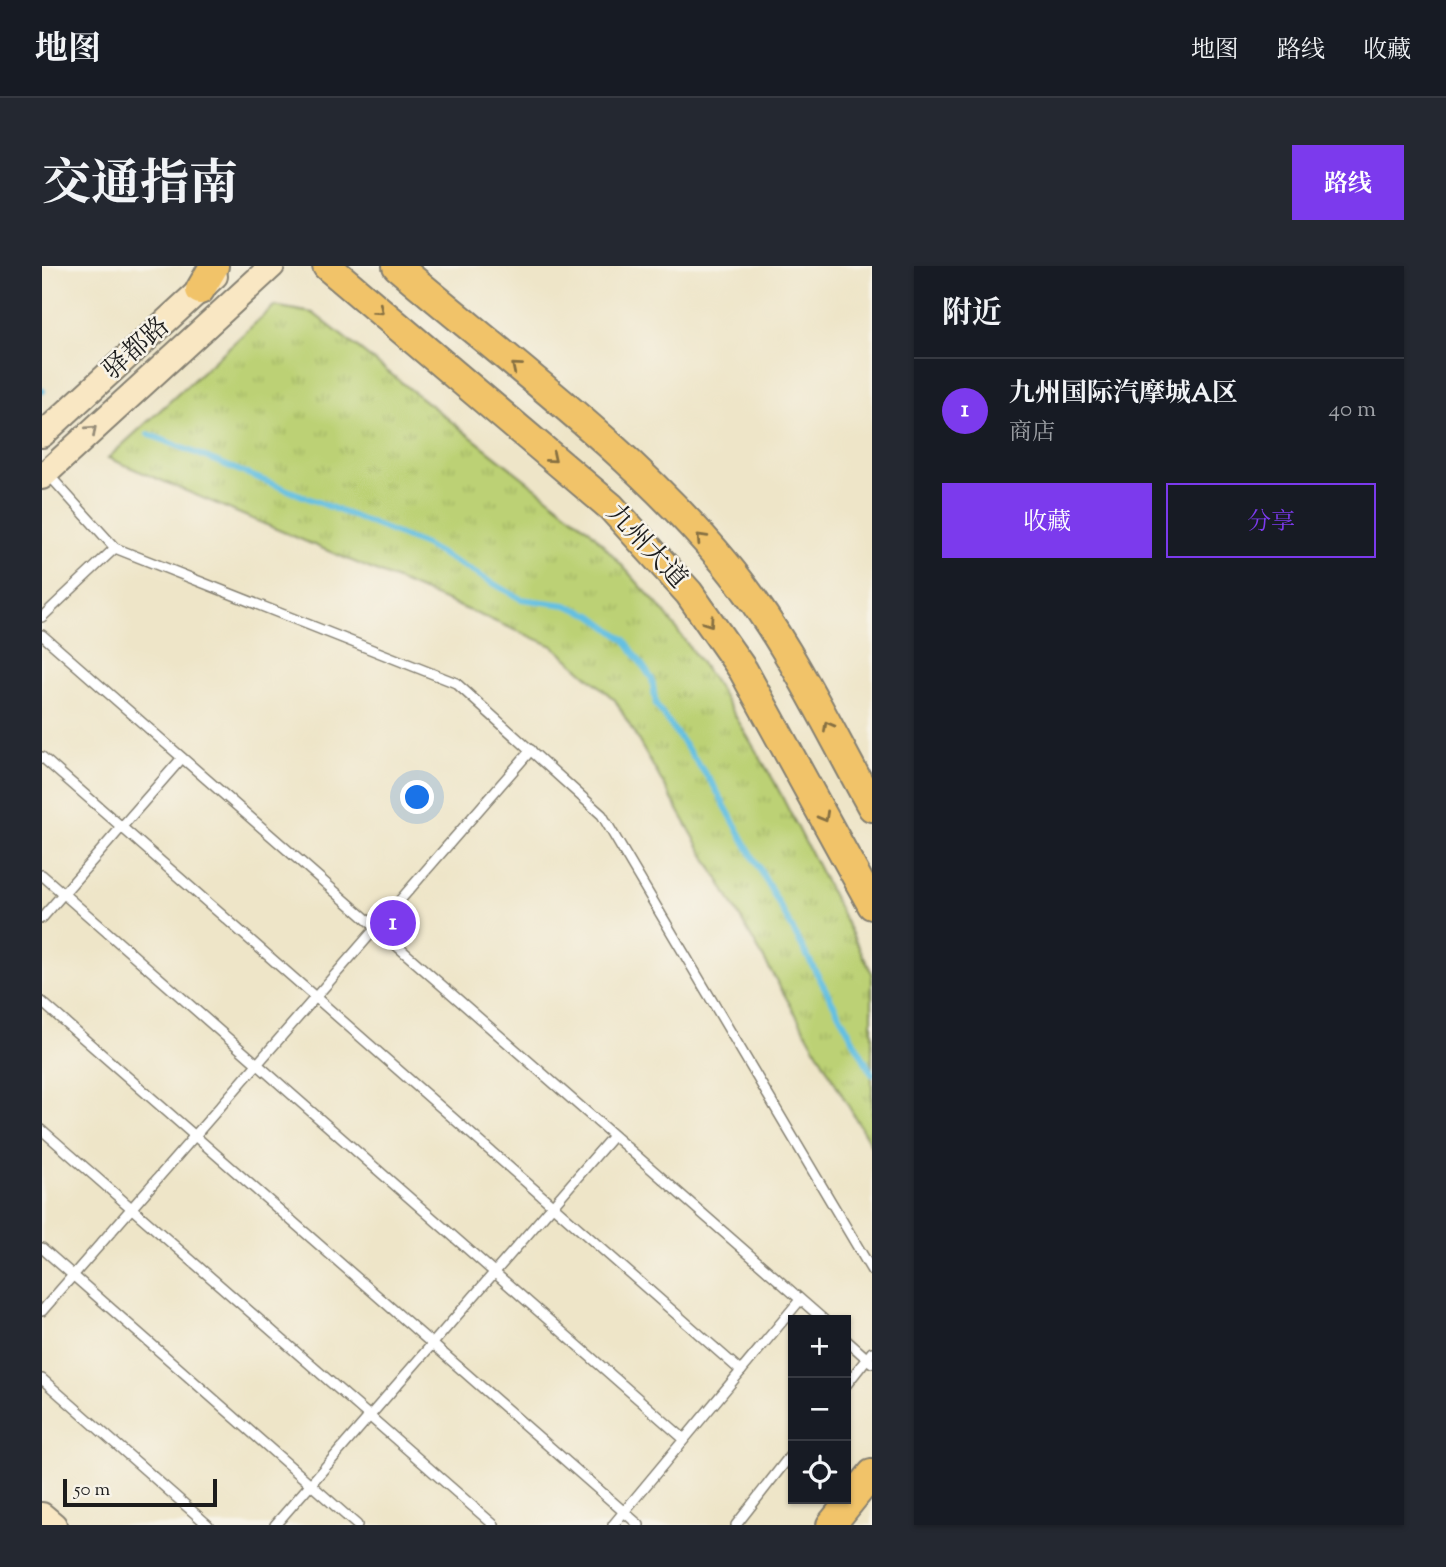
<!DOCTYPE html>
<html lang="zh">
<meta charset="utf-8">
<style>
:root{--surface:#171b24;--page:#242831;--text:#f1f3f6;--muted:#9ea1a6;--line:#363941;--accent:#7c3aed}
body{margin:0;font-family:"Sorts Mill Goudy","Noto Serif SC",serif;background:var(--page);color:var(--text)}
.controls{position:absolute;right:21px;bottom:21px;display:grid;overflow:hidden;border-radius:0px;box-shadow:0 2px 5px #0004}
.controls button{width:63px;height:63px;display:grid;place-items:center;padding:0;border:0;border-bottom:2px solid var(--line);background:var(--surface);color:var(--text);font:35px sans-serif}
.scale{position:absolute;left:21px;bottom:18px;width:154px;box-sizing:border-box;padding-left:7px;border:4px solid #1c1c1c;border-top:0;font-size:19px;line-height:24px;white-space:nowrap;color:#1c1c1c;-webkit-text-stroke:5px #f7f3e8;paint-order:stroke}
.you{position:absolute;left:376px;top:532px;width:24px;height:24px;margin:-18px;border:5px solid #fff;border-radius:50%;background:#1a73e8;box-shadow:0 0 0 10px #1a73e833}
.badge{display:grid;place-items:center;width:46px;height:46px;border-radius:50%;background:var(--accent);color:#fff;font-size:23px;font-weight:700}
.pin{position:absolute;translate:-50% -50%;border:4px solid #fff;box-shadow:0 2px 7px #0006}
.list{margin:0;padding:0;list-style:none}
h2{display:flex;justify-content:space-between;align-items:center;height:91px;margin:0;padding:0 28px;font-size:30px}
h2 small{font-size:23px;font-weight:400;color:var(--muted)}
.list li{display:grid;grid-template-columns:46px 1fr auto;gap:21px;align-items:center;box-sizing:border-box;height:105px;padding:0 28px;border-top:2px solid var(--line)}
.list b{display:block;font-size:26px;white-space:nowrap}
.list p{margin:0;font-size:23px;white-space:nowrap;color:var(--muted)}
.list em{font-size:23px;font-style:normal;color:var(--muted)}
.actions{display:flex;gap:14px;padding:21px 28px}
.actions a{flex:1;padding:16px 0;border:2px solid var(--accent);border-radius:0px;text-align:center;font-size:24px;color:var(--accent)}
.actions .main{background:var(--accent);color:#fff}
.icon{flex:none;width:38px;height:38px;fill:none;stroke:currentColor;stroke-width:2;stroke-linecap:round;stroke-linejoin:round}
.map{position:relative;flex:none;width:830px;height:1259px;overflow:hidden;border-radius:0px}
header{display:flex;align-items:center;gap:42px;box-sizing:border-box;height:98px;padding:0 35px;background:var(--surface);border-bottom:2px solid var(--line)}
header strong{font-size:33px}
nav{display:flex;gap:38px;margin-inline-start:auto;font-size:24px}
.intro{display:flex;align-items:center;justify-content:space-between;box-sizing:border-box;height:168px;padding:0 42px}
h1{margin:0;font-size:49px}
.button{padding:18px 32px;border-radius:0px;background:var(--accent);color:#fff;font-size:24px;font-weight:700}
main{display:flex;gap:42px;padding:0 42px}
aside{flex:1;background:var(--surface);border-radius:0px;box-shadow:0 2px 5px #0004}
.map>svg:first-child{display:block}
</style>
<header>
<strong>地图</strong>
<nav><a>地图</a><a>路线</a><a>收藏</a></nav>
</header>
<div class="intro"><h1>交通指南</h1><a class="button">路线</a></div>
<main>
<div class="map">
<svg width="830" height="1259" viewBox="0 0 830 1259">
<defs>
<pattern id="park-tufts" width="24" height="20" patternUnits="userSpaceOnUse" patternTransform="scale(1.75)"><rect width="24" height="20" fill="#bcd175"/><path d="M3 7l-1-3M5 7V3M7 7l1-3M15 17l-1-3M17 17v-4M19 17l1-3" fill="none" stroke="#a1b365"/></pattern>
</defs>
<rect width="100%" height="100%" fill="#f7f3e8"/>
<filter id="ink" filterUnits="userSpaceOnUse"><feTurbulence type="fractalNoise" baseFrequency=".0143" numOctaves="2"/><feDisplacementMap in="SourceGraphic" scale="14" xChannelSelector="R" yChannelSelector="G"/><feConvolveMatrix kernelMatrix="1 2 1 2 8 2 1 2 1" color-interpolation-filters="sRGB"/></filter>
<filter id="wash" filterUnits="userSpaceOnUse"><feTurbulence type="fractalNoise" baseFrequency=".00686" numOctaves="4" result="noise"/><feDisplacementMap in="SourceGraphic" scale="28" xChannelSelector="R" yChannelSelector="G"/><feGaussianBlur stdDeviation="1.57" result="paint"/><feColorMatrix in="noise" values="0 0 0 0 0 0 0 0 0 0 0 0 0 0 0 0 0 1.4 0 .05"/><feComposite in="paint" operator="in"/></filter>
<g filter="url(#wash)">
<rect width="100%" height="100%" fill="#eee5c8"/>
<!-- park -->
<path fill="url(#park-tufts)" stroke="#6c7648" stroke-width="2" d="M232 40 271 47 549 265 623 347 676 421 732 515 830 707V881L573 434 511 380 66 192Z"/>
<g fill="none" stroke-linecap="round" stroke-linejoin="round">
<!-- stream -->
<g stroke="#64c0e2" stroke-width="6">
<path d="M0 124 1 125"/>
<path d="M106 168 383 279 479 333 524 339 550 349 583 374 610 413 614 439 672 520 830 808"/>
</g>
</g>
</g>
<g filter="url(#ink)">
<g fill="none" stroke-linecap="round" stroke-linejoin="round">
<!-- service casing -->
<g stroke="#858072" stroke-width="12">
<g id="service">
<path d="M6 208 73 282 414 417 560 549 830 1005"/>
<path d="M0 351 73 282"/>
<path d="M0 369 782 1054"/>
<path d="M0 491 699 1105"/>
<path d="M0 609 642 1173"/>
<path d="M0 652 140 492"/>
<path d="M0 736 597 1259"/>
<path d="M0 864 452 1259"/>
<path d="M0 982 315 1259"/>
<path d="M0 1045 489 484"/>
<path d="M804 1074 830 1097"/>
<path d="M0 1113 166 1259"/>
<path d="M804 1119 830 1086"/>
<path d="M233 1259 571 870"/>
<path d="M571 1259 758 1034"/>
<path d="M694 1259 751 1186"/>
</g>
</g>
<!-- secondary casing -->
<g stroke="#858072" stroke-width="28">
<g id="secondary">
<path d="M0 169 173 10"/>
<path d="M0 211 230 0"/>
<path d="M0 1249 12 1259"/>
</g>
</g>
<!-- primary casing -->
<g stroke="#858072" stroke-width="32">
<g id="primary">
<path d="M285 0 569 241 647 327 701 404 830 639"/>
<path d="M355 0C464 93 590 185 682 296 743 369 784 458 830 541"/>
<path d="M158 24 172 0"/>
<path d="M789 1259 830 1208"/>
</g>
</g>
<!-- service -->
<use href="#service" stroke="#fff" stroke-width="9"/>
<!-- secondary -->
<use href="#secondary" stroke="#f9e7c3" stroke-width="24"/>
<!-- primary -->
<use href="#primary" stroke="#f1c369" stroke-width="28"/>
</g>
<!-- one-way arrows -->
<defs><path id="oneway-chevron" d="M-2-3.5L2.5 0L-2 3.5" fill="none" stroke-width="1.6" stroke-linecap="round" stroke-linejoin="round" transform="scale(1.75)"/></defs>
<g stroke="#867042">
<use href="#oneway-chevron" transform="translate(337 44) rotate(40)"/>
<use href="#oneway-chevron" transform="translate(474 101) rotate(-140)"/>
<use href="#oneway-chevron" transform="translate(510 192) rotate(40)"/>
<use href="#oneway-chevron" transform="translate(659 272) rotate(-133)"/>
<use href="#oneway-chevron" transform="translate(667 356) rotate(55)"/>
<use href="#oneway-chevron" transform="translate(786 460) rotate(-119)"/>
<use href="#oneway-chevron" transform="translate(782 551) rotate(61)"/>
</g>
<use stroke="#968c78" href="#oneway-chevron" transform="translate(50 164) rotate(-42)"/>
</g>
<g text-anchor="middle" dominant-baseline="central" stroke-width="5" stroke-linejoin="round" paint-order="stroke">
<!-- street labels -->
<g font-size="26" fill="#1c1c1c" stroke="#f7f3e8">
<text transform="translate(95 83) rotate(-42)">驿都路</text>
<text transform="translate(604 281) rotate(47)">九州大道</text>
</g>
</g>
</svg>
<div class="controls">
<button>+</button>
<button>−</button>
<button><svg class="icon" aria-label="locate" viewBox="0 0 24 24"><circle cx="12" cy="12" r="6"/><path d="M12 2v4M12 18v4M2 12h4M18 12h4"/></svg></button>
</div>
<div class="scale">50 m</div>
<div class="you"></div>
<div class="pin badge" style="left:351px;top:657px">1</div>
</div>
<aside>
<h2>附近<small></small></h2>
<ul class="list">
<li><span class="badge">1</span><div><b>九州国际汽摩城A区</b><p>商店</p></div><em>40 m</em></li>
</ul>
<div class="actions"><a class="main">收藏</a><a>分享</a></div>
</aside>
</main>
